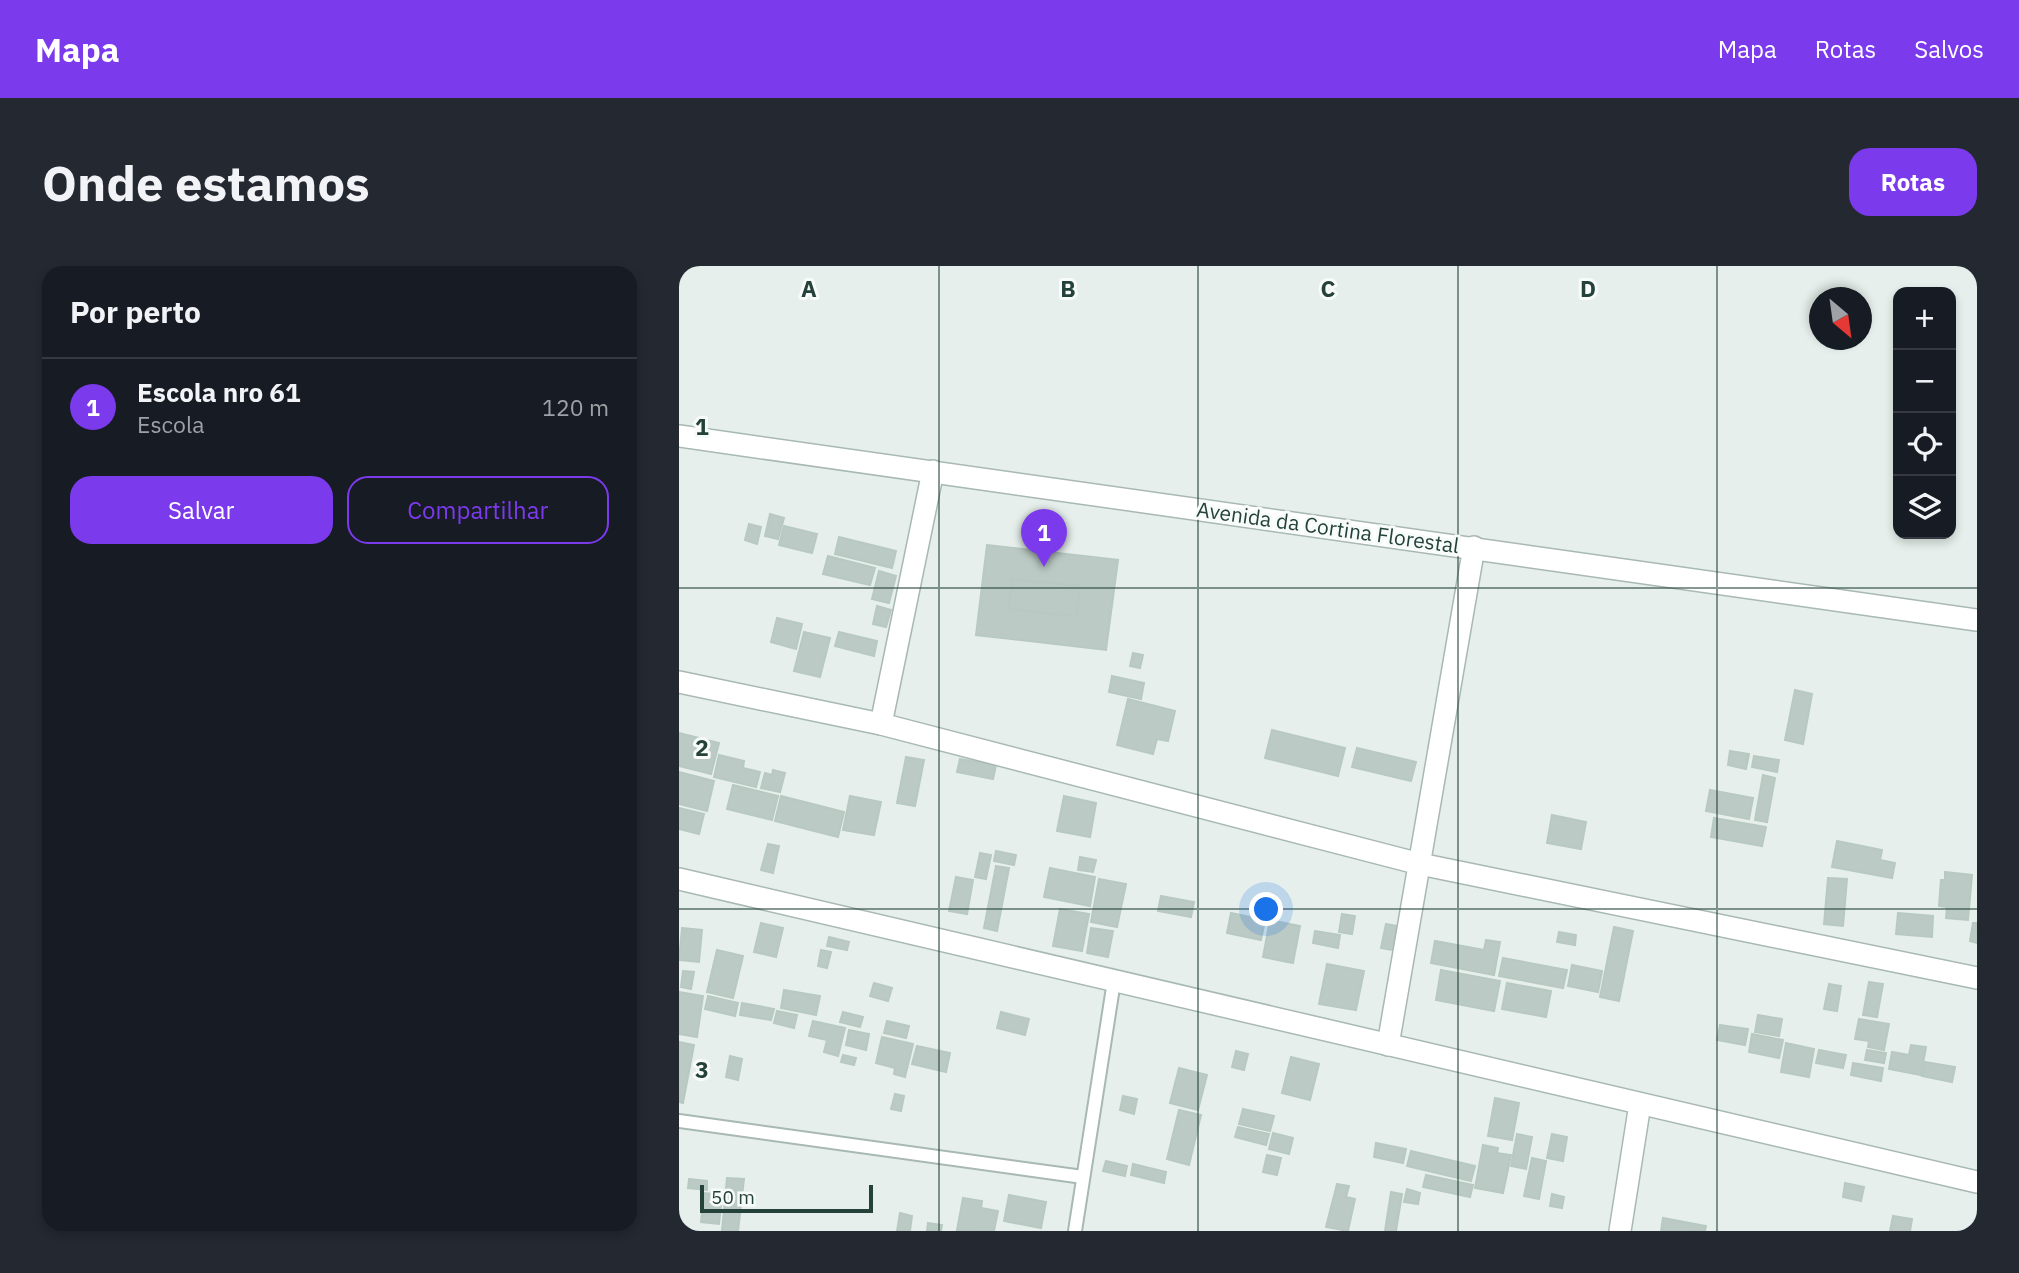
<!DOCTYPE html>
<html lang="pt">
<meta charset="utf-8">
<style>
:root{--surface:#171b24;--page:#242831;--text:#f1f3f6;--muted:#9ea1a6;--line:#363941;--accent:#7c3aed}
body{margin:0;font-family:"IBM Plex Sans",sans-serif;background:var(--page);color:var(--text)}
.controls{position:absolute;right:21px;top:21px;display:grid;overflow:hidden;border-radius:14px;box-shadow:0 4px 10px #0003}
.controls button{width:63px;height:63px;display:grid;place-items:center;padding:0;border:0;border-bottom:2px solid var(--line);background:var(--surface);color:var(--text);font:35px sans-serif}
.compass{position:absolute;left:1130px;top:21px;width:63px;height:63px;border-radius:50%;background:var(--surface);box-shadow:0 4px 10px #0003;rotate:151deg}
.scale{position:absolute;left:21px;bottom:18px;width:173px;box-sizing:border-box;padding-left:7px;border:4px solid #24423a;border-top:0;font-size:19px;line-height:24px;white-space:nowrap;color:#24423a;-webkit-text-stroke:5px #f7fbf9;paint-order:stroke}
.you{position:absolute;left:588px;top:644px;width:24px;height:24px;margin:-18px;border:5px solid #fff;border-radius:50%;background:#1a73e8;box-shadow:0 0 0 10px #1a73e833}
.badge{display:grid;place-items:center;width:46px;height:46px;border-radius:50%;background:var(--accent);color:#fff;font-size:23px;font-weight:700}
.pin{position:absolute;translate:-50% -58px;filter:drop-shadow(0 2px 4px #0008)}
.pin::after{content:'';position:absolute;top:37px;width:24px;height:21px;background:inherit;clip-path:polygon(0 0,100% 0,50% 100%)}
.list{margin:0;padding:0;list-style:none}
h2{display:flex;justify-content:space-between;align-items:center;height:91px;margin:0;padding:0 28px;font-size:30px}
h2 small{font-size:23px;font-weight:400;color:var(--muted)}
.list li{display:grid;grid-template-columns:46px 1fr auto;gap:21px;align-items:center;box-sizing:border-box;height:98px;padding:0 28px;border-top:2px solid var(--line)}
.list b{display:block;font-size:26px;white-space:nowrap}
.list p{margin:0;font-size:23px;white-space:nowrap;color:var(--muted)}
.list em{font-size:23px;font-style:normal;color:var(--muted)}
.actions{display:flex;gap:14px;padding:21px 28px}
.actions a{flex:1;padding:16px 0;border:2px solid var(--accent);border-radius:21px;text-align:center;font-size:24px;color:var(--accent)}
.actions .main{background:var(--accent);color:#fff}
.icon{flex:none;width:38px;height:38px;fill:none;stroke:currentColor;stroke-width:2;stroke-linecap:round;stroke-linejoin:round}
.map{position:relative;flex:none;width:1298px;height:965px;overflow:hidden;border-radius:21px}
header{display:flex;align-items:center;gap:42px;box-sizing:border-box;height:98px;padding:0 35px;background:var(--accent);color:#fff}
header strong{font-size:33px}
nav{display:flex;gap:38px;margin-inline-start:auto;font-size:24px}
.intro{display:flex;align-items:center;justify-content:space-between;box-sizing:border-box;height:168px;padding:0 42px}
h1{margin:0;font-size:49px}
.button{padding:18px 32px;border-radius:21px;background:var(--accent);color:#fff;font-size:24px;font-weight:700}
main{display:flex;gap:42px;padding:0 42px}
aside{flex:1;background:var(--surface);border-radius:21px;box-shadow:0 4px 10px #0003}
.map>svg:first-child{display:block}
</style>
<header>
<strong>Mapa</strong>
<nav><a>Mapa</a><a>Rotas</a><a>Salvos</a></nav>
</header>
<div class="intro"><h1>Onde estamos</h1><a class="button">Rotas</a></div>
<main>
<aside>
<h2>Por perto<small></small></h2>
<ul class="list">
<li><span class="badge">1</span><div><b>Escola nro 61</b><p>Escola</p></div><em>120 m</em></li>
</ul>
<div class="actions"><a class="main">Salvar</a><a>Compartilhar</a></div>
</aside>
<div class="map">
<svg width="1298" height="965" viewBox="0 0 1298 965">
<rect width="100%" height="100%" fill="#e6efeb"/>
<!-- building -->
<g fill="#bbcac4" stroke="#b8c9c2" stroke-width="2" fill-rule="evenodd">
<path d="M91 248 105 252 99 273 86 270Z"/>
<path d="M70 258 82 261 78 278 66 274Z"/>
<path d="M105 260 138 268 133 287 100 279Z"/>
<path d="M160 271 217 285 213 302 156 288Z"/>
<path d="M308 279 439 294 427 384 297 369ZM333 313 401 320 398 350 330 343Z"/>
<path d="M149 290 196 302 191 319 144 308Z"/>
<path d="M200 305 217 310 210 337 193 333Z"/>
<path d="M333 313 401 320 398 350 330 343Z"/>
<path d="M198 340 212 344 207 361 194 358Z"/>
<path d="M98 352 123 358 117 383 92 376Z"/>
<path d="M125 366 151 372 141 411 115 405Z"/>
<path d="M160 366 198 375 195 390 156 380Z"/>
<path d="M454 387 464 389 461 402 451 400Z"/>
<path d="M433 410 465 417 462 433 430 426Z"/>
<path d="M1116 424 1133 428 1124 478 1106 474Z"/>
<path d="M449 433 496 445 489 475 478 473 474 488 438 479Z"/>
<path d="M593 464 666 482 659 510 586 492Z"/>
<path d="M0 467 40 477 32 508 0 500Z"/>
<path d="M678 482 737 496 732 515 673 501Z"/>
<path d="M1051 485 1070 488 1067 503 1049 499Z"/>
<path d="M40 489 65 495 64 502 81 506 77 521 35 511Z"/>
<path d="M1075 490 1100 494 1098 506 1073 501Z"/>
<path d="M227 491 245 494 236 540 218 537Z"/>
<path d="M281 493 317 499 314 513 278 506Z"/>
<path d="M94 504 106 507 101 526 82 522 86 507 93 509Z"/>
<path d="M0 506 35 515 28 545 0 538Z"/>
<path d="M1084 509 1096 512 1088 556 1076 554Z"/>
<path d="M54 519 99 530 93 554 48 543Z"/>
<path d="M1031 524 1074 532 1070 553 1027 545Z"/>
<path d="M102 530 165 546 159 571 96 555Z"/>
<path d="M171 530 202 536 195 569 164 564Z"/>
<path d="M385 530 417 537 411 571 378 565Z"/>
<path d="M0 542 25 548 20 568 0 563Z"/>
<path d="M873 549 907 556 902 583 868 577Z"/>
<path d="M1035 552 1087 561 1083 580 1032 571Z"/>
<path d="M1158 575 1203 584 1201 594 1216 597 1213 612 1153 601Z"/>
<path d="M89 578 100 580 94 607 82 604Z"/>
<path d="M317 585 337 589 335 599 315 595Z"/>
<path d="M301 587 312 589 307 613 296 611Z"/>
<path d="M401 591 417 594 414 606 399 604Z"/>
<path d="M317 600 330 602 318 665 305 662Z"/>
<path d="M371 602 416 611 411 640 365 631Z"/>
<path d="M1266 606 1293 609 1289 654 1267 652 1268 641 1260 640 1262 614H1266Z"/>
<path d="M277 611 294 614 288 648 270 645Z"/>
<path d="M1149 612 1168 613 1164 660 1145 658Z"/>
<path d="M420 613 447 618 438 661 412 656Z"/>
<path d="M482 630 515 636 512 651 479 645Z"/>
<path d="M381 643 410 648 403 685 374 680Z"/>
<path d="M552 647 586 654 582 674 548 667Z"/>
<path d="M1219 647 1254 650 1253 671 1217 668Z"/>
<path d="M663 648 676 650 673 668 660 666Z"/>
<path d="M591 654 621 660 614 697 584 691Z"/>
<path d="M82 657 104 662 97 691 75 686Z"/>
<path d="M1294 657H1298V677L1291 675Z"/>
<path d="M707 658 724 661 719 685 702 682Z"/>
<path d="M935 661 954 665 940 735 921 731Z"/>
<path d="M3 662 23 664 20 696 0 694Z"/>
<path d="M412 662 434 665 429 691 408 687Z"/>
<path d="M636 665 661 669 659 682 634 677Z"/>
<path d="M880 666 897 669 896 679 878 676Z"/>
<path d="M150 671 170 676 168 684 148 680Z"/>
<path d="M807 674 821 676 815 709 752 697 756 675 805 684Z"/>
<path d="M38 684 64 690 54 732 28 726Z"/>
<path d="M142 684 152 686 148 702 139 700Z"/>
<path d="M824 692 888 704 884 722 820 710Z"/>
<path d="M648 698 685 705 677 744 640 738Z"/>
<path d="M893 699 923 705 919 726 889 720Z"/>
<path d="M762 704 821 715 815 745 757 734Z"/>
<path d="M4 705 15 706 12 723 2 721Z"/>
<path d="M1190 716 1204 718 1198 751 1184 749Z"/>
<path d="M195 717 213 722 209 735 191 730Z"/>
<path d="M828 717 872 725 867 751 823 743Z"/>
<path d="M1150 718 1162 720 1158 745 1145 743Z"/>
<path d="M105 724 141 730 137 749 102 742Z"/>
<path d="M0 726 24 730 18 771 0 768Z"/>
<path d="M29 730 59 737 56 750 26 743Z"/>
<path d="M63 737 95 743 92 754 61 749Z"/>
<path d="M98 745 118 749 115 762 95 757Z"/>
<path d="M164 746 184 751 181 761 161 756Z"/>
<path d="M322 746 350 753 346 769 318 762Z"/>
<path d="M1079 749 1103 753 1100 770 1076 766Z"/>
<path d="M1180 753 1210 758 1205 784 1189 781 1190 775 1176 773Z"/>
<path d="M134 755 166 762 159 790 145 786 148 774 130 770Z"/>
<path d="M208 755 230 760 227 772 205 767Z"/>
<path d="M1041 759 1069 763 1066 779 1038 774Z"/>
<path d="M170 764 190 768 187 784 167 779Z"/>
<path d="M1073 768 1104 774 1100 792 1070 786Z"/>
<path d="M203 771 234 778 226 811 215 808 216 802 197 797Z"/>
<path d="M0 776 15 779 4 837 0 836Z"/>
<path d="M1107 777 1135 783 1130 811 1102 806Z"/>
<path d="M1232 779 1247 781 1242 809 1210 803 1213 786 1230 789Z"/>
<path d="M238 780 271 787 267 806 233 798Z"/>
<path d="M1140 784 1167 789 1164 802 1137 797Z"/>
<path d="M1188 784 1207 787 1205 797 1186 794Z"/>
<path d="M557 785 569 788 565 804 553 801Z"/>
<path d="M164 789 177 792 175 799 162 796Z"/>
<path d="M51 790 63 793 59 814 47 811Z"/>
<path d="M612 791 640 798 631 834 603 827Z"/>
<path d="M1246 796 1276 801 1273 816 1243 810Z"/>
<path d="M1174 797 1204 802 1202 815 1172 809Z"/>
<path d="M500 802 528 809 519 844 491 837Z"/>
<path d="M216 828 225 830 222 845 212 843Z"/>
<path d="M444 830 458 833 455 848 441 844Z"/>
<path d="M816 832 840 837 833 874 809 870Z"/>
<path d="M564 843 595 850 591 865 560 858Z"/>
<path d="M500 844 522 849 510 899 488 893Z"/>
<path d="M559 861 590 868 587 879 556 871Z"/>
<path d="M594 867 614 872 610 888 590 883Z"/>
<path d="M838 868 853 871 847 903 832 900Z"/>
<path d="M873 868 888 871 884 895 868 892Z"/>
<path d="M697 877 727 883 724 897 695 891Z"/>
<path d="M804 879 819 882 818 887 832 889 824 927 796 922Z"/>
<path d="M732 885 796 900 792 915 728 900Z"/>
<path d="M588 889 602 892 598 909 584 906Z"/>
<path d="M853 892 867 895 860 933 845 930Z"/>
<path d="M427 895 448 900 446 910 424 905Z"/>
<path d="M454 898 487 906 485 917 452 909Z"/>
<path d="M747 909 794 919 791 931 744 921Z"/>
<path d="M48 912 65 913 59 965H43Z"/>
<path d="M10 913 28 915V924L9 922Z"/>
<path d="M1166 917 1185 921 1182 935 1164 931Z"/>
<path d="M658 918 670 920 667 931 676 933 669 965 647 961Z"/>
<path d="M728 923 741 927 739 938 725 936Z"/>
<path d="M712 926 723 928 717 965H706Z"/>
<path d="M25 927 43 929 40 958 22 956Z"/>
<path d="M873 928 885 931 883 942 871 940Z"/>
<path d="M330 929 367 936 362 962 325 955Z"/>
<path d="M284 932 303 935 302 942 319 945 315 965 278 964Z"/>
<path d="M221 947 233 950 231 965H218Z"/>
<path d="M1214 950 1233 953 1231 965H1211Z"/>
<path d="M984 952 1027 960 1026 965H982Z"/>
<path d="M249 957 263 959 262 965H248Z"/>
</g>
<g fill="none" stroke-linecap="round" stroke-linejoin="round">
<!-- lane casing -->
<g stroke="#a8b8b2" stroke-width="16">
<g id="lane">
<path d="M0 855 404 911"/>
<path d="M396 965 435 715"/>
</g>
</g>
<!-- street casing -->
<g stroke="#a8b8b2" stroke-width="24">
<g id="street">
<path d="M0 170 1298 354"/>
<path d="M0 416 202 458 741 598 1298 712"/>
<path d="M202 458 254 205"/>
<path d="M0 613 1298 916"/>
<path d="M709 779 795 281"/>
<path d="M941 965 961 838"/>
</g>
</g>
<!-- lane -->
<use href="#lane" stroke="#fff" stroke-width="12"/>
<!-- street -->
<use href="#street" stroke="#fff" stroke-width="21"/>
</g>
<!-- grid -->
<path fill="none" stroke="#24423a" stroke-width="2" stroke-opacity="0.55" d="M260 0V965M519 0V965M779 0V965M1038 0V965M0 322H1298M0 643H1298"/>
<g text-anchor="middle" dominant-baseline="central" stroke-width="6" stroke-linejoin="round" paint-order="stroke">
<!-- street labels -->
<g font-size="21" fill="#24423a" stroke="#f7fbf9">
<text transform="translate(649 261) rotate(8)">Avenida da Cortina Florestal</text>
</g>
</g>
<g font-size="23" text-anchor="middle" font-weight="bold" fill="#24423a" stroke="#f7fbf9" stroke-width="6" stroke-linejoin="round" paint-order="stroke">
<text x="130" y="31">A</text>
<text x="389" y="31">B</text>
<text x="649" y="31">C</text>
<text x="909" y="31">D</text>
<text x="23" y="169">1</text>
<text x="23" y="490">2</text>
<text x="23" y="812">3</text>
</g>
</svg>
<div class="controls">
<button>+</button>
<button>−</button>
<button><svg class="icon" aria-label="locate" viewBox="0 0 24 24"><circle cx="12" cy="12" r="6"/><path d="M12 2v4M12 18v4M2 12h4M18 12h4"/></svg></button>
<button><svg class="icon" aria-label="layers" viewBox="0 0 24 24"><path d="M12 4l9 5-9 5-9-5zM3 14l9 5 9-5"/></svg></button>
</div>
<svg class="compass" viewBox="-18 -18 36 36"><path d="M0-13l5 13h-10z" fill="#e53935"/><path d="M0 13l5-13h-10z" fill="#9ea1a6"/></svg>
<div class="scale">50 m</div>
<div class="you"></div>
<div class="pin badge" style="left:365px;top:301px">1</div>
</div>
</main>
